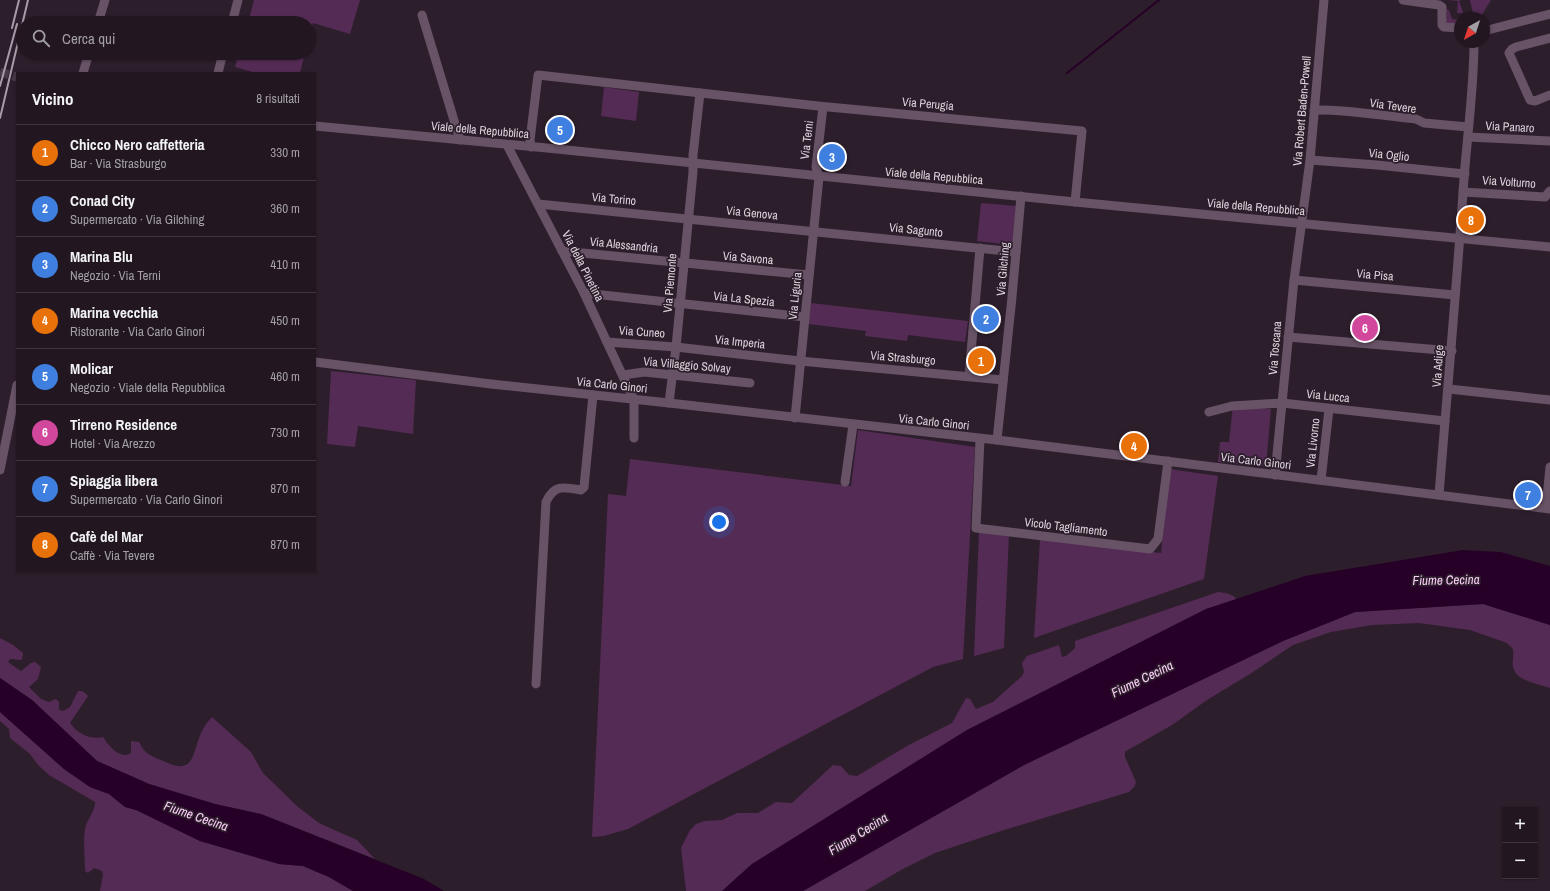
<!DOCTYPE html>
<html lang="it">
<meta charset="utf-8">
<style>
:root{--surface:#221621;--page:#2e232e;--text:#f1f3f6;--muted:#a29fa5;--line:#3f353f;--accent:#db2777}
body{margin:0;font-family:"Archivo Narrow",sans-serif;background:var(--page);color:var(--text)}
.controls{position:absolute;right:12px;bottom:12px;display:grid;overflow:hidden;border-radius:0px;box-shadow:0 1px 3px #0004}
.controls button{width:36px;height:36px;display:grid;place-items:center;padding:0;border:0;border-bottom:1px solid var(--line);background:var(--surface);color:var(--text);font:20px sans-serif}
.compass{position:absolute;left:1454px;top:12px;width:36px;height:36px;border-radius:50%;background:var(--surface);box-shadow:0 1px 3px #0004;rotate:219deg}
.you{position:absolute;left:719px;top:522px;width:14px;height:14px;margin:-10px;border:3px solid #fff;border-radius:50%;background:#1a73e8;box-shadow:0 0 0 6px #1a73e833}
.badge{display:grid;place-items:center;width:26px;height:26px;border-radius:50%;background:var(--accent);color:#fff;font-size:13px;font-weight:700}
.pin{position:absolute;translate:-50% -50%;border:2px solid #fff;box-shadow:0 1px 4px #0006}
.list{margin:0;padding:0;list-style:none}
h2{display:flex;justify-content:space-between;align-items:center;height:52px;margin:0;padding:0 16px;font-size:17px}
h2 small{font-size:13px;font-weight:400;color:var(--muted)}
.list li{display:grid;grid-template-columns:26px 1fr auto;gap:12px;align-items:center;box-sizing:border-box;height:56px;padding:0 16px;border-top:1px solid var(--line)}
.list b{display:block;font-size:15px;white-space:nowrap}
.list p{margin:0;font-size:13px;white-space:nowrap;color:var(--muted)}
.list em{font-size:13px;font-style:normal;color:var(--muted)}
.icon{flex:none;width:22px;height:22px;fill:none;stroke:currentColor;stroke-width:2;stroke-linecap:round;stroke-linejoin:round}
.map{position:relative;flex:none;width:1550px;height:891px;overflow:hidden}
.search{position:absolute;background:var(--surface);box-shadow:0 1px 3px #0004;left:16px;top:16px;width:300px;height:44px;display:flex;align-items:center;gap:10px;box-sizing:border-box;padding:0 14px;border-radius:22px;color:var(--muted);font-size:15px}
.panel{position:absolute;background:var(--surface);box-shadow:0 1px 3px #0004;left:16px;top:72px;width:300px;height:500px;border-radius:0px}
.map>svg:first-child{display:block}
</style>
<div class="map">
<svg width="1550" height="891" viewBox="0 0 1550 891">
<rect width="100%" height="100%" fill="#2d1e2c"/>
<!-- green -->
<g fill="#542b54">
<path d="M254 0H360L350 34 313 23 309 38V23H248Z"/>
<path d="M1448 0H1461L1459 1 1463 12V13H1457L1458 1Z"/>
<path d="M1470 0H1491L1480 18H1474Z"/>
<path d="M1445 9 1449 10 1452 19 1460 20V23H1449L1447 24 1445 20 1447 19V12L1445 11Z"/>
<path d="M239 53H305L300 73H256L235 67Z"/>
<path d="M604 87 639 92 636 121 601 116Z"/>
<path d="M981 203 1016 206 1012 245 977 241Z"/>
<path d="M811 303 968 321 965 342 908 335 907 341 865 336 866 331 808 324Z"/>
<path d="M331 371 416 380 413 434 358 426 355 447 327 444Z"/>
<path d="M1233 405 1271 409 1266 466 1218 462 1220 442H1229Z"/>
<path d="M858 430 975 447 963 659 933 667 628 829 604 836 592 837 608 494 626 496 630 459 851 486Z"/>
<path d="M1170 469 1218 476 1204 579 1034 638 1040 539 1161 553Z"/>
<path d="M979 532 1009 535 1004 648 974 656Z"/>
<path d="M1218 592C1224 593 1233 593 1237 600L1206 609 967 730 752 864 722 891H686L681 848 690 830 696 824 704 821 722 820 737 813H758L776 802 792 803 833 765 841 766 849 775 857 776 907 746 952 723 966 698 970 699 976 709 993 702 1022 676 1024 672 1022 663 1027 656 1059 645 1062 657 1066 656 1075 648V641Z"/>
<path d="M1483 604 1550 625V688C1538 684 1516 681 1513 667 1512 662 1514 655 1513 649L1507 643 1470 630 1419 623 1372 625 1331 632 1293 645 1250 674 1207 700 1172 725 1128 750 1125 752V757L1136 782 1135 786 1129 792 1001 831 935 853 901 870 865 891H803L1024 765 1283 641 1355 612Z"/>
<path d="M0 638 13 645 23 653 22 660 10 659 8 662 21 671 31 663 35 662 41 667 38 679 29 687 41 699 49 702 56 699 59 702V710L63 711 70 707 78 691C83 691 85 692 88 696L70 723C78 734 90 740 103 737 109 746 120 760 131 753V741L139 742C141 745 142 748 144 750 149 756 161 760 168 763 193 774 193 754 199 738 202 730 206 723 212 717L251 752 263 773 298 807 319 823 357 840 375 859 261 814 215 804 149 784 97 761 32 700 0 678Z"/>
<path d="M0 712 64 769 90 787 109 794 125 807 136 810 200 841 279 864 303 866 329 877 353 891H100L103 874 102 871 94 868 88 873 85 871C85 857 83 842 85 829 87 819 96 810 95 802L49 775 38 765 30 754 10 738 9 729 0 721Z"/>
</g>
<!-- water -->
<g fill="#270028">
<path d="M1463 550 1501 552 1550 566V625L1483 604 1355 612 1283 641 1024 765 803 891H722L752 864 967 730 1206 609 1305 576Z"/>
<path d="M0 678 32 700 97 761 149 784 215 804 261 814 424 879 444 891H353L329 877 303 866 279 864 200 841 136 810 125 807 109 794 90 787 64 769 0 712Z"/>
</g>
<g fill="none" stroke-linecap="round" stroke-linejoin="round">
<!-- stream -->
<path stroke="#270028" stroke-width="2" d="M1067 73 1159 0"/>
<!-- minor-tunnel -->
<path stroke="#473947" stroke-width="9" stroke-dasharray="9 4.5" stroke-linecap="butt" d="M0 72 17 77"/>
<!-- minor -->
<g stroke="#675266" stroke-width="9">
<path d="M1403 0 1439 5 1442 7V25L1444 27 1460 28"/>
<path d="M422 15 460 140"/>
<path d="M98 23 105 0"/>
<path d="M232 23 238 0"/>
<path d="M1484 31 1550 14"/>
<path d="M1550 38 1516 47 1512 49 1509 53 1530 100 1535 101 1550 95"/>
<path d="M83 73 89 53"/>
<path d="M218 73 223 53"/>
<path d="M1314 110C1348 109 1382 116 1416 119L1424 123 1468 127"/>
<path d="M315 126 557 149 1075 202 1550 247"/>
<path d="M1468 137 1550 141"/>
<path d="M507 145 584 293 634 400V438"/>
<path d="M531 147 530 140 538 75 818 106 1082 131 1075 202"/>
<path d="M1310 160 1377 165 1465 174"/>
<path d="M1463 192 1545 197 1550 191"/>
<path d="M538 204 1016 252"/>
<path d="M562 251 809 275"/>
<path d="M1294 280 1455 295"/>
<path d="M584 293 805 317"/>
<path d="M1288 337 1452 351"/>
<path d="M607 342 676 347 800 361 1003 380"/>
<path d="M315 362 491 384 669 403 997 440 1550 509"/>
<path d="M623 375 644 372 750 383"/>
<path d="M969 376 980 248"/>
<path d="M1449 389 1550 400"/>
<path d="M669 403 676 347 693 172V155L700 93"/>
<path d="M1209 412 1232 406 1282 403 1445 421"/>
<path d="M795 418 819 177 816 167 823 107"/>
<path d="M980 439 976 528 1150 549 1158 539 1168 461"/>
<path d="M997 440 1012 297 1021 196"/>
<path d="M0 470 17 385"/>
<path d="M1275 475 1294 280 1310 160 1324 0"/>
<path d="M1321 480 1329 409"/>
<path d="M845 482 853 425"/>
<path d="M1439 495C1447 394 1456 294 1463 193 1466 143 1474 92 1474 42"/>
<path d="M1546 508 1550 467"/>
<path d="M536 684 546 502C554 484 564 487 581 490L584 487 593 395"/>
</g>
<!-- rail -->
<g stroke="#a79ca7" stroke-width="2">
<path d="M12 28 19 0"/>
<path d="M0 86 17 24"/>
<path d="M0 118 28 0"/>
</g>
</g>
<g text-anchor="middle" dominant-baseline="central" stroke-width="3.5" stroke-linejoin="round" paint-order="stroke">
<!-- street labels -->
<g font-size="12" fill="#ddd3dd" stroke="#2d1e2c">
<text transform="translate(928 104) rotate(5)">Via Perugia</text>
<text transform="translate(1393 106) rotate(8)">Via Tevere</text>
<text transform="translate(1302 111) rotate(-85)">Via Robert Baden-Powell</text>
<text transform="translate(1510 127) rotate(3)">Via Panaro</text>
<text transform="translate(480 130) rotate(5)">Viale della Repubblica</text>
<text transform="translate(807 140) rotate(-83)">Via Terni</text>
<text transform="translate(1389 155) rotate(6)">Via Oglio</text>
<text transform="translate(934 176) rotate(5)">Viale della Repubblica</text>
<text transform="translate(1509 182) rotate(4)">Via Volturno</text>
<text transform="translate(614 199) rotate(5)">Via Torino</text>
<text transform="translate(1256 207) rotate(5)">Viale della Repubblica</text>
<text transform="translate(752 213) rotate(6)">Via Genova</text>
<text transform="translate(916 230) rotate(6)">Via Sagunto</text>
<text transform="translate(624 245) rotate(6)">Via Alessandria</text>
<text transform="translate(748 258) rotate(5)">Via Savona</text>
<text transform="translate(583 266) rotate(63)">Via della Pinetina</text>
<text transform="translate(1003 269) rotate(-85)">Via Gilching</text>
<text transform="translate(1375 275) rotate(5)">Via Pisa</text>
<text transform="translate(670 283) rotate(-85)">Via Piemonte</text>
<text transform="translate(795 296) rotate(-84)">Via Liguria</text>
<text transform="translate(744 299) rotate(6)">Via La Spezia</text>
<text transform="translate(642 332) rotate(4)">Via Cuneo</text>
<text transform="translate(740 342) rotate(6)">Via Imperia</text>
<text transform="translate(1275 348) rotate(-85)">Via Toscana</text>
<text transform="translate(903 358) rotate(5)">Via Strasburgo</text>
<text transform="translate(687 365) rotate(5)">Via Villaggio Solvay</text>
<text transform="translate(1438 366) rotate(-86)">Via Adige</text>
<text transform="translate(612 385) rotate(6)">Via Carlo Ginori</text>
<text transform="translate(1328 396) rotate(6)">Via Lucca</text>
<text transform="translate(934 422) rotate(6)">Via Carlo Ginori</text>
<text transform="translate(1313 443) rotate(-84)">Via Livorno</text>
<text transform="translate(1256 461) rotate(7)">Via Carlo Ginori</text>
<text transform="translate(1066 527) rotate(7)">Vicolo Tagliamento</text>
</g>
<!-- water labels -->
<g font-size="13" font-style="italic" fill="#fdd0fa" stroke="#2d1e2c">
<text transform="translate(1446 580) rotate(-1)">Fiume Cecina</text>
<text transform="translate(1142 679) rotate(-26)">Fiume Cecina</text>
<text transform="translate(196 816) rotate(19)">Fiume Cecina</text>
<text transform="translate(858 834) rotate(-32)">Fiume Cecina</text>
</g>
</g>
</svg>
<div class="controls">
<button>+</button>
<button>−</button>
</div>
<svg class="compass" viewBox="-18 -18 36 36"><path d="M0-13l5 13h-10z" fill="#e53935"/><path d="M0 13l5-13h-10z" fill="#a29fa5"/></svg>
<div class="you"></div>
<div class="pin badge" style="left:981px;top:361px;background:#e8710a">1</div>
<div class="pin badge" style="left:986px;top:319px;background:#3f7fe0">2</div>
<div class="pin badge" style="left:832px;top:157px;background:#3f7fe0">3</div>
<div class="pin badge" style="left:1134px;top:446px;background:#e8710a">4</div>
<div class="pin badge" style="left:560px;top:130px;background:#3f7fe0">5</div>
<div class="pin badge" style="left:1365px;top:328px;background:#d1479c">6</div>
<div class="pin badge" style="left:1528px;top:495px;background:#3f7fe0">7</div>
<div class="pin badge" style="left:1471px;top:220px;background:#e8710a">8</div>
<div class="search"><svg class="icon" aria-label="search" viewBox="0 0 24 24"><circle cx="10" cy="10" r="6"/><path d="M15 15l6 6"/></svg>Cerca qui</div>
<section class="panel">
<h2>Vicino<small>8 risultati</small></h2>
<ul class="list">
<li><span class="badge" style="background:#e8710a">1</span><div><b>Chicco Nero caffetteria</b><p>Bar · Via Strasburgo</p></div><em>330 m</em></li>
<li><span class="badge" style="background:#3f7fe0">2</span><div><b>Conad City</b><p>Supermercato · Via Gilching</p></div><em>360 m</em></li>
<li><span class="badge" style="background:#3f7fe0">3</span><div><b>Marina Blu</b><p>Negozio · Via Terni</p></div><em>410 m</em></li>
<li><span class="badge" style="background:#e8710a">4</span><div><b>Marina vecchia</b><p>Ristorante · Via Carlo Ginori</p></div><em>450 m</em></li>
<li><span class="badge" style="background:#3f7fe0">5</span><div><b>Molicar</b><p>Negozio · Viale della Repubblica</p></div><em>460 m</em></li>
<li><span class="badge" style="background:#d1479c">6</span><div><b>Tirreno Residence</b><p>Hotel · Via Arezzo</p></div><em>730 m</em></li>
<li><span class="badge" style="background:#3f7fe0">7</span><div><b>Spiaggia libera</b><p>Supermercato · Via Carlo Ginori</p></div><em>870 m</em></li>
<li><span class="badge" style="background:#e8710a">8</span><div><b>Cafè del Mar</b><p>Caffè · Via Tevere</p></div><em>870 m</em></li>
</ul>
</section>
</div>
